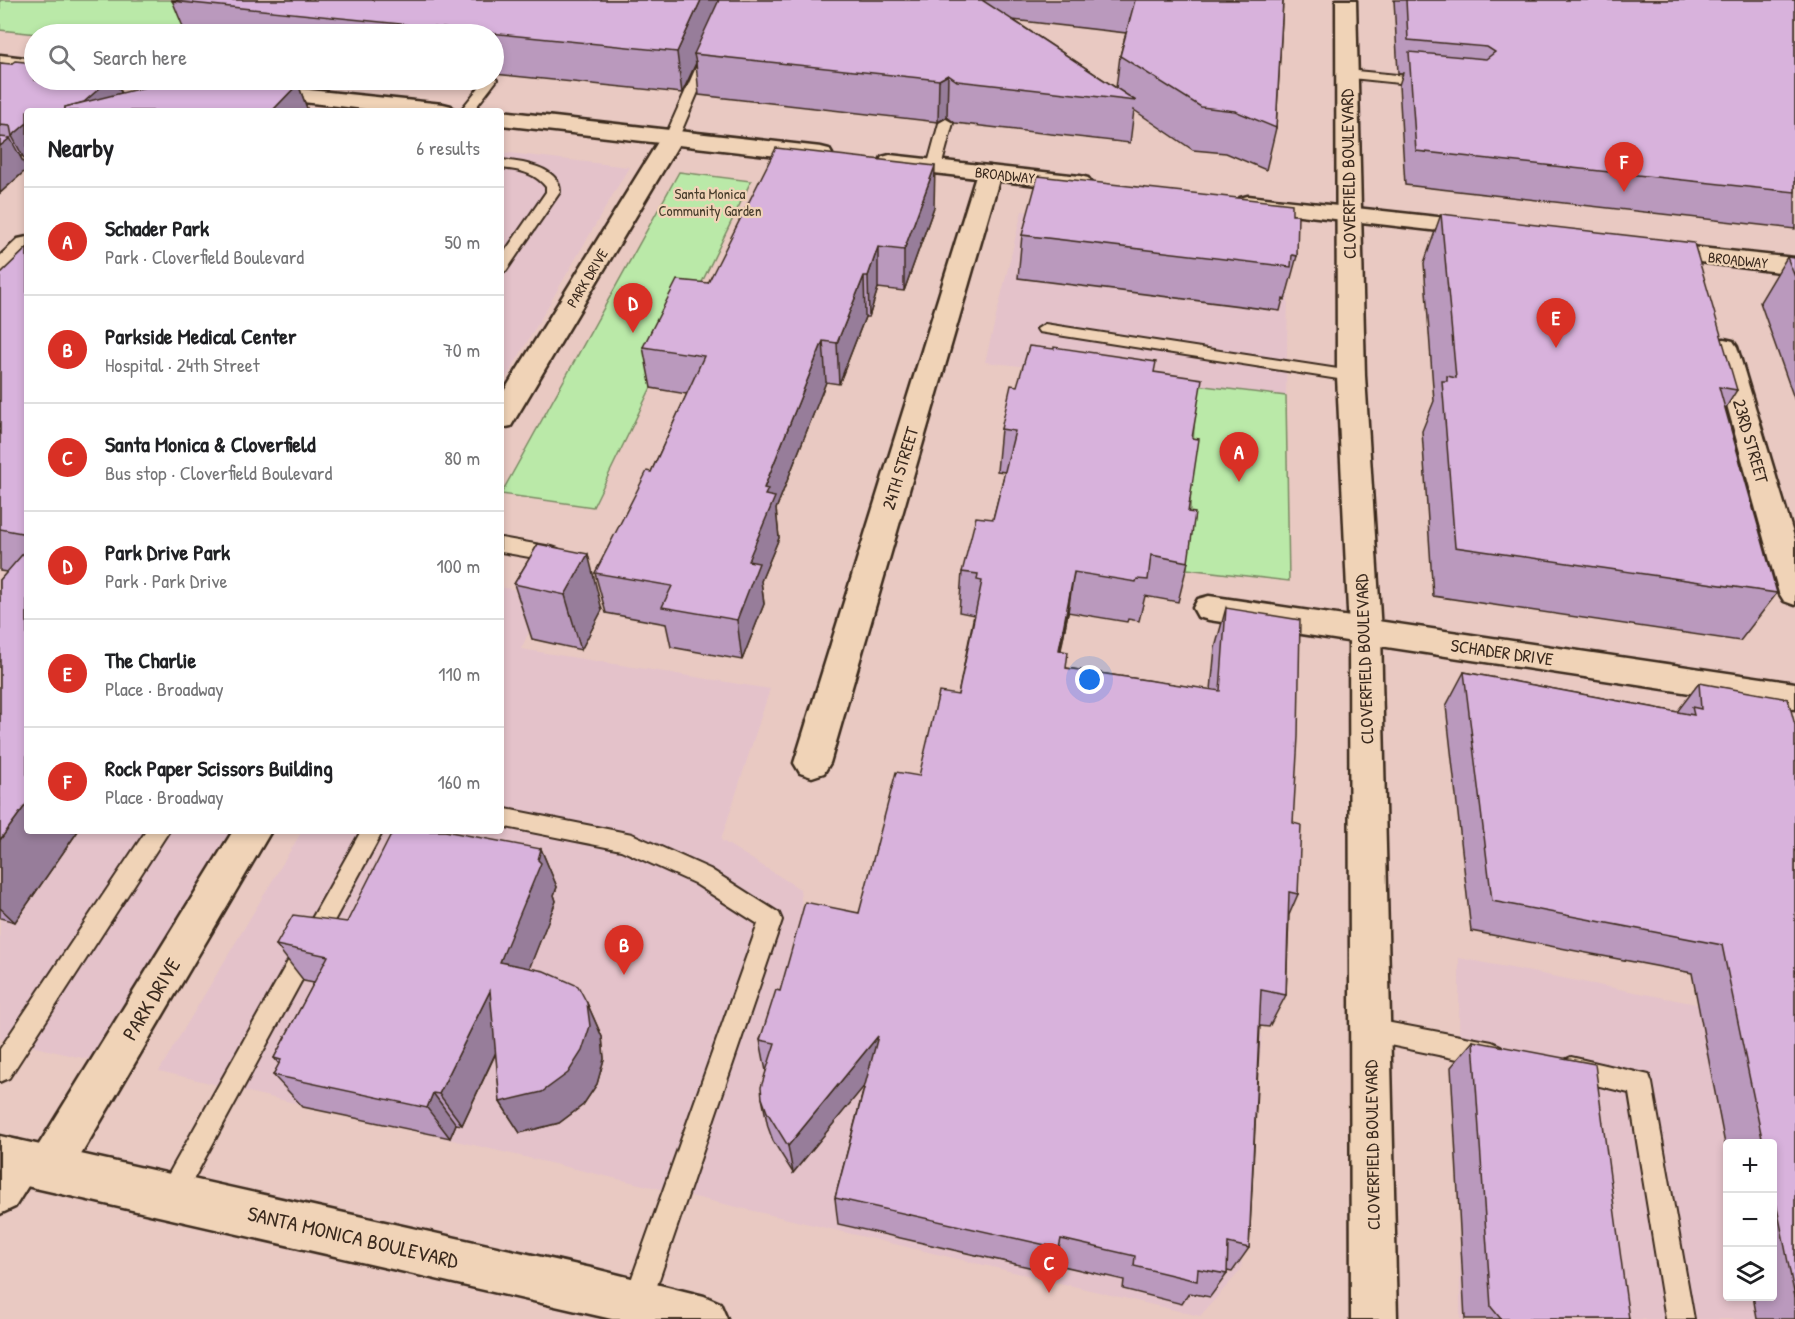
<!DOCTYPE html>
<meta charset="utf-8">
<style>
:root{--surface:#fff;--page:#f6f6f6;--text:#202124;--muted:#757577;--line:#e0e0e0;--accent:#d93025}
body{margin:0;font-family:"Patrick Hand",sans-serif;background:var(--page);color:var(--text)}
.controls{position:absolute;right:18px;bottom:18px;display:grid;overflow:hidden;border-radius:6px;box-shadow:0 3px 9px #0003}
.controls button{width:54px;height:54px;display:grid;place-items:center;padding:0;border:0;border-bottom:2px solid var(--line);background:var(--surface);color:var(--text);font:30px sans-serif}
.you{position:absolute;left:1090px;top:680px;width:21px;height:21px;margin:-15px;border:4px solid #fff;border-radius:50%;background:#1a73e8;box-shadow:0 0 0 9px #1a73e833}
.badge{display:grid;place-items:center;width:39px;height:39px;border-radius:50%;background:var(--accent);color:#fff;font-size:20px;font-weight:700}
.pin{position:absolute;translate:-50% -50px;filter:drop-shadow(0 2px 3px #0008)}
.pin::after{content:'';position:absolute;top:32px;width:21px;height:18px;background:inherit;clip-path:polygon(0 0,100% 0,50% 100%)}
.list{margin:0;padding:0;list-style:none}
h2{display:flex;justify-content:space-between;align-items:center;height:78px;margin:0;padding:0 24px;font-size:26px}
h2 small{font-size:20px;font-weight:400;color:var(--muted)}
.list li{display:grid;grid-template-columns:39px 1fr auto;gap:18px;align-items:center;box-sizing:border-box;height:108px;padding:0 24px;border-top:2px solid var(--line)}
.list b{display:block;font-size:22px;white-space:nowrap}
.list p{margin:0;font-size:20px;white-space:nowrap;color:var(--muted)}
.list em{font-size:20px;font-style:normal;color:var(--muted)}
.icon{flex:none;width:33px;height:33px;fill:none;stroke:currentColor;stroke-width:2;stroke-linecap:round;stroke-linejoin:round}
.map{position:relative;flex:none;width:1795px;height:1319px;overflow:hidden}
.search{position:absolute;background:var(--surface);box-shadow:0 3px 9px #0003;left:24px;top:24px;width:480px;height:66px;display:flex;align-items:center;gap:15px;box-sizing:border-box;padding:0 21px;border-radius:33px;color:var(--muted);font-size:22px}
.panel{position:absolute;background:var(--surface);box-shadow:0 3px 9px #0003;left:24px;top:108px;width:480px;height:726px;border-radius:6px}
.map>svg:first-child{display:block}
</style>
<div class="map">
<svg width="1795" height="1319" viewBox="0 0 1795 1319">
<rect width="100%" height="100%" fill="#e9c9c2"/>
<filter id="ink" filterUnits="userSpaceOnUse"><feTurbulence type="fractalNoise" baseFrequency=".0167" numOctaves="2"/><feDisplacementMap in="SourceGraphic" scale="12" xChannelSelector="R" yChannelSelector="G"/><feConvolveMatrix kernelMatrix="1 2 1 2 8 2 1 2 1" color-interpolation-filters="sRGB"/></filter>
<g filter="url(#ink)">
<!-- built -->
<g fill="#e4c2ca" fill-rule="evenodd">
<path d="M501 152 629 167 501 387Z"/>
<path d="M1022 211 1281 244 1289 250 1286 396 985 362Z"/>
<path d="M0 587 27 831H237L100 1062 0 1039Z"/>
<path d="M501 587 546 596 521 649 770 689 721 840 800 889 803 916 1262 1034 1241 1270 1200 1316 159 1071 302 831H501Z"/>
<path d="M1459 958 1795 1023V1319H1460ZM1728 1144H1772V1296H1728Z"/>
</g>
<!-- green -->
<g fill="#bae9a8" stroke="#7a8a63" stroke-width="1.5">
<path d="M0 0H325L242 34H37L0 30Z"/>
<path d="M679 172 751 181 593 507 501 494Z"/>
<path d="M1196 385 1286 396 1289 581 1187 569Z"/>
</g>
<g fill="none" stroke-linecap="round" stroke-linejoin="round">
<!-- lane casing -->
<g stroke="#3b2a1e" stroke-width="4">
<g id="lane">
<path d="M708 50 714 54 679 137 672 141 667 140 665 137 702 54Z"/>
<path d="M1346 70 1428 78 1434 82 1428 86 1342 77 1340 74Z"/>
<path d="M494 77 497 80 473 111H460L485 80H494Z"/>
<path d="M946 119 953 123 941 167 934 171 929 170 927 167 939 123Z"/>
<path d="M501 160C520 162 560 166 560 192L506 271 501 272V257L546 192V187C534 172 519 170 501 168Z"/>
<path d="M1045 324 1351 371 1357 372 1359 376 1357 380 1351 381 1039 332 1037 329Z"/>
<path d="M501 538 552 547 558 549 561 554 558 559 552 561 501 552Z"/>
<path d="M501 808 632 834 710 869 779 913 782 920 651 1303 647 1313 637 1317 627 1313 623 1303 758 924 694 883 621 850 501 826Z"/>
<path d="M146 831H169L9 1078 0 1082V1049Z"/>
<path d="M361 831H383L180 1204 171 1208 162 1204 158 1195 162 1186Z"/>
<path d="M1370 1019 1492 1042 1501 1046 1504 1054 1501 1062 1492 1066 1370 1041 1362 1038 1358 1030 1362 1022Z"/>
<path d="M1571 1057 1649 1075 1652 1083 1694 1319H1666L1629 1093 1562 1077 1559 1069 1562 1061Z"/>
</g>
</g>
<!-- street casing -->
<g stroke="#3b2a1e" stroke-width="5">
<g id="street">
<path d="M672 130 680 132 683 137 511 426 501 428V396L661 137 664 132Z"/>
<path d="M989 166 997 168 1001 173 830 763 824 773 812 777 800 773 794 763 977 173 981 168Z"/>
<path d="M27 237V258L9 275 0 278V256L18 239Z"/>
<path d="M1724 339 1733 341 1737 347 1795 540V605L1784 601 1779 593 1711 347 1715 341Z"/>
<path d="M1209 596 1795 683V709L1209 620 1198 617 1193 608 1198 599Z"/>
<path d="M233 831H271L65 1182 50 1189 35 1182 33 1178 15 1207 0 1214V1151L3 1147 18 1140 33 1147 35 1151Z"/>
</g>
</g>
<!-- secondary casing -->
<g stroke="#3b2a1e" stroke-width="5">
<g id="secondary">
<path d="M0 55 34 59V71L0 67Z"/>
<path d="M148 80H213L443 104 451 106 454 111H383L159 86 151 85Z"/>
<path d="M501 111 821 147 829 149 832 154 829 159 821 161 501 125Z"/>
<path d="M890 155 1080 176 1088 178 1092 183 1088 188 1080 190 882 167 879 162 882 157Z"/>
<path d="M1248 196 1483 222 1492 224 1495 229 1492 234 1483 236 1240 208 1236 203 1240 198Z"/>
<path d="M1653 243 1795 258V274L1644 255 1641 250 1644 245Z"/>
</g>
</g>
<!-- primary casing -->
<g stroke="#3b2a1e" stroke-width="5">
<g id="primary">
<path d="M1336 0H1356L1365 376 1381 632 1397 1319H1351L1349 632 1337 376Z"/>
<path d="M0 1136 591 1268 704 1296 720 1303 727 1319H612L0 1180Z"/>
</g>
</g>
<!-- lane -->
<use href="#lane" fill="#f0d3b7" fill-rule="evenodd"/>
<!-- street -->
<use href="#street" fill="#f0d3b7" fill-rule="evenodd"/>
<!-- secondary -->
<use href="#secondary" fill="#f0d3b7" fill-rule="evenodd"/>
<!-- primary -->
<use href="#primary" fill="#f0d3b7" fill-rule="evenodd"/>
</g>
<!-- wall -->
<g fill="#ba99bd" stroke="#3b2a1e" stroke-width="1.5" fill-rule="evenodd">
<path d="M172 0H1283L1276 128 1266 170 1226 153 1193 150 1134 110 1130 143 955 123 947 117 938 122 699 95 696 63 682 93 494 74V34H186ZM1013 20 1126 33 1120 56 1116 88Z"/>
<path d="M1394 0H1795V229L1405 185 1399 85 1403 73H1398Z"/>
<path d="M0 63 115 80 122 93 298 84 308 111H27L23 156H20L27 169 0 193Z"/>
<path d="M934 207 904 291 878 288 869 317H865L839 384 826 382 776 509 779 538 761 581 764 604 742 660 671 647 666 624 606 613 595 573 651 472 687 394 651 388 643 347 708 283Z"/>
<path d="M1441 214 1737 390 1725 409 1777 593 1740 641 1433 596 1422 431 1434 401 1424 263Z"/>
<path d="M1292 215 1297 256 1285 300 1283 299 1280 311 1018 278 1022 235Z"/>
<path d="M27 248V831H78L15 922 0 918V580L7 572 0 571V274Z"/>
<path d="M1787 257 1795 258V401L1760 302Z"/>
<path d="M1154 372 1192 438 1188 512V562L1178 602 1145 596 1139 621 1128 619 1127 622 1068 612 1061 650 1066 668 1211 690 1215 648 1226 608 1293 823 1298 894 1289 915 1286 995 1269 1027 1260 1026 1249 1248 1232 1272 1227 1271V1274L1210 1297 1189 1293 1182 1304 1123 1289 1124 1280 1054 1264 1051 1272 838 1224 835 1198 865 1084 793 1173 773 1141 768 1127 762 1098 766 1071 760 1040 780 991 859 913 919 776 958 695 974 615 959 612 962 572 993 519 1005 472 997 471 1001 429 1017 386Z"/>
<path d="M538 544 602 610 581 650 532 639 514 584Z"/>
<path d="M1464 672 1677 712 1699 683 1795 725V1319H1757L1753 1296H1773V1143H1728V1160L1692 973 1471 931 1446 706Z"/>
<path d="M541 849 557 887 554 895 556 901 529 968 587 1003 602 1037 604 1059 597 1084 583 1105 559 1123 520 1133 500 1102 496 1053 462 1125 456 1124 450 1138 303 1107 273 1075 279 1064 274 1058 314 983 304 981 276 945 347 922Z"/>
<path d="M1473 1041 1629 1319H1465L1451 1067Z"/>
</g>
<!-- shaded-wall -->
<g fill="#977d9a" stroke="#3b2a1e" stroke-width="1.5">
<path d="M701 0H718L720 24 694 54 696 63 682 93 677 52Z"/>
<path d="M948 75 947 117 938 122 939 80Z"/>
<path d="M106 80H115L126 103 74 111Z"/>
<path d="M298 84 308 111H272Z"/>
<path d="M27 123V164L12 136Z"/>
<path d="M10 138 27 169 0 193V146Z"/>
<path d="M935 166 934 207 904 291V250Z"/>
<path d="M878 247V288L869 317 868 276Z"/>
<path d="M864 276 865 317 839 384 837 343Z"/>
<path d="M823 341 826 382 776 509 779 538 761 581 764 604 742 660 737 620 748 561 764 488Z"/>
<path d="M588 554 602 610 581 650 565 595Z"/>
<path d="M1074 572 1068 612 1053 690 1059 650Z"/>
<path d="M27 803V831H78L15 922 0 908V840Z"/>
<path d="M541 849 557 887 554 895 556 901 518 997 500 962Z"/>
<path d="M490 991 508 1026 462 1125 439 1094Z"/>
<path d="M587 1003 602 1037 604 1059 597 1084 583 1105 559 1123 520 1133 500 1102Z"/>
<path d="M878 1036 879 1068 793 1173 788 1146Z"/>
<path d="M433 1093 456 1124 450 1138 427 1108Z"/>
</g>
<!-- building -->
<g fill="#d8b2dc" stroke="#3b2a1e" stroke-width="1.5">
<path d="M172 0H701L677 52 172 1Z"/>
<path d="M719 0H982L1136 101 957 81 948 75 939 80 694 54Z"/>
<path d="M1135 0H1283L1276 128 1235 111 1201 107 1120 56Z"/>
<path d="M1406 0H1795V192L1416 151 1409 52 1486 59 1495 52 1487 47 1408 40Z"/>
<path d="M15 61 34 63V80H109L84 102 65 107V111H27V123L12 136 10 126 0 125V63L11 64Z"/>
<path d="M174 80H257L298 84 272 111H65V107Z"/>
<path d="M0 137 10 138 0 146Z"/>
<path d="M776 148 935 166 904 250 878 247 868 276H864L837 343 823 341 764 488 768 489 765 495 775 497 748 561 759 563 737 620 662 607 672 586 595 573 647 471 651 472 704 356 643 347 677 280 708 283Z"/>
<path d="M1038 176 1292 204V215H1298L1297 256 1292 255 1291 267 1022 235Z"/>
<path d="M1441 214 1694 243 1737 390 1719 387 1777 593 1455 547 1442 381H1447V376L1456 378Z"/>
<path d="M27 248V534L0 529V274Z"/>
<path d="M1787 257 1795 258V277Z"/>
<path d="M1029 346 1054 349V347L1156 362 1154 372 1202 379 1192 438 1199 439 1188 512 1195 513 1188 562 1151 555 1148 580 1137 579 1136 582 1074 572 1059 650 1068 652 1066 668 1220 691 1226 608 1300 620 1298 737 1293 823 1301 825 1298 894 1289 892 1286 995 1261 990 1249 1248 1228 1243 1227 1274 1198 1269 1197 1281 1134 1266 1135 1256 1061 1239 1059 1248 835 1198 878 1036 788 1146 767 1112 762 1098 761 1087 775 1043 760 1040 776 990 780 991 805 902 859 913 896 772 919 776 939 692 958 695 982 581 977 580 978 574 962 572 976 517 993 519 1015 431 1001 429 1011 385 1017 386Z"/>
<path d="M538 544 588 554 565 595 514 584Z"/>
<path d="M27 549V803L0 840V580Z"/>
<path d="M1464 672 1694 715 1692 707 1701 709 1699 683 1788 699 1795 725V1297L1773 1188V1143H1763L1722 945 1492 901Z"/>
<path d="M399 831H445L541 849 538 860 541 863 500 962 544 971 578 986 587 1003 590 1026 582 1051 568 1073 542 1092 500 1102 490 991 439 1094 433 1093 427 1108 273 1075 281 1060 274 1058 328 956 276 945 293 915 347 922 391 835Z"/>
<path d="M1473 1041 1595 1064 1629 1319H1501L1491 1307Z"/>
</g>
</g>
<g text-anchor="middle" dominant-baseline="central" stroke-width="4.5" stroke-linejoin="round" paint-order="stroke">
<!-- far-street labels -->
<g font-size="15" fill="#3b2a1e" stroke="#f0d3b7">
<text transform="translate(1005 175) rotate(6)">BROADWAY</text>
<text transform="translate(1738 260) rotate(6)">BROADWAY</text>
<text transform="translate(587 278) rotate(-59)">PARK DRIVE</text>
</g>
<!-- far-park labels -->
<g font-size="15" fill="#483d2c" stroke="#f0d3b7">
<text x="710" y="193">Santa Monica<tspan x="710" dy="17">Community Garden</tspan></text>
</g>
<!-- street labels -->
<g font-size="18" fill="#3b2a1e" stroke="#f0d3b7">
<text transform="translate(1348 174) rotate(-91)">CLOVERFIELD BOULEVARD</text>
<text transform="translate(1751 441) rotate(74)">23RD STREET</text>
<text transform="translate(900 468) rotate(-73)">24TH STREET</text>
<text transform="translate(1502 652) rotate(8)">SCHADER DRIVE</text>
<text transform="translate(1364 659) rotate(-92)">CLOVERFIELD BOULEVARD</text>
<text transform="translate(1372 1145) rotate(-91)">CLOVERFIELD BOULEVARD</text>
</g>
<!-- near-street labels -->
<g font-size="21" fill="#3b2a1e" stroke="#f0d3b7">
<text transform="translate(151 999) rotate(-59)">PARK DRIVE</text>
<text transform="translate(353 1237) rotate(13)">SANTA MONICA BOULEVARD</text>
</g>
</g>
</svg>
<div class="controls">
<button>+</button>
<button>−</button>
<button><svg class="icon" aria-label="layers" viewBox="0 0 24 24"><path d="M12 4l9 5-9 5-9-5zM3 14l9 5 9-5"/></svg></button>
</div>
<div class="you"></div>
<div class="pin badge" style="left:1239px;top:482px">A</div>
<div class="pin badge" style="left:624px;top:975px">B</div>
<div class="pin badge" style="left:1049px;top:1293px">C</div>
<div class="pin badge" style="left:633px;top:333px">D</div>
<div class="pin badge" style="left:1556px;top:348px">E</div>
<div class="pin badge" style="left:1624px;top:192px">F</div>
<div class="search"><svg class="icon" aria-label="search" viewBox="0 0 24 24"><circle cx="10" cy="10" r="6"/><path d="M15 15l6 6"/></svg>Search here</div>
<section class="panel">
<h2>Nearby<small>6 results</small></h2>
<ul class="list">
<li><span class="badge">A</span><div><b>Schader Park</b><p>Park · Cloverfield Boulevard</p></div><em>50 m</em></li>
<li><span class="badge">B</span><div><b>Parkside Medical Center</b><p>Hospital · 24th Street</p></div><em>70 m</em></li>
<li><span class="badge">C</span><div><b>Santa Monica &amp; Cloverfield</b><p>Bus stop · Cloverfield Boulevard</p></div><em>80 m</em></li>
<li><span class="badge">D</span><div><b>Park Drive Park</b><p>Park · Park Drive</p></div><em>100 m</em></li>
<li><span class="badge">E</span><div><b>The Charlie</b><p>Place · Broadway</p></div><em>110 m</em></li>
<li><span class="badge">F</span><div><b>Rock Paper Scissors Building</b><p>Place · Broadway</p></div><em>160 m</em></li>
</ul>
</section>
</div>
